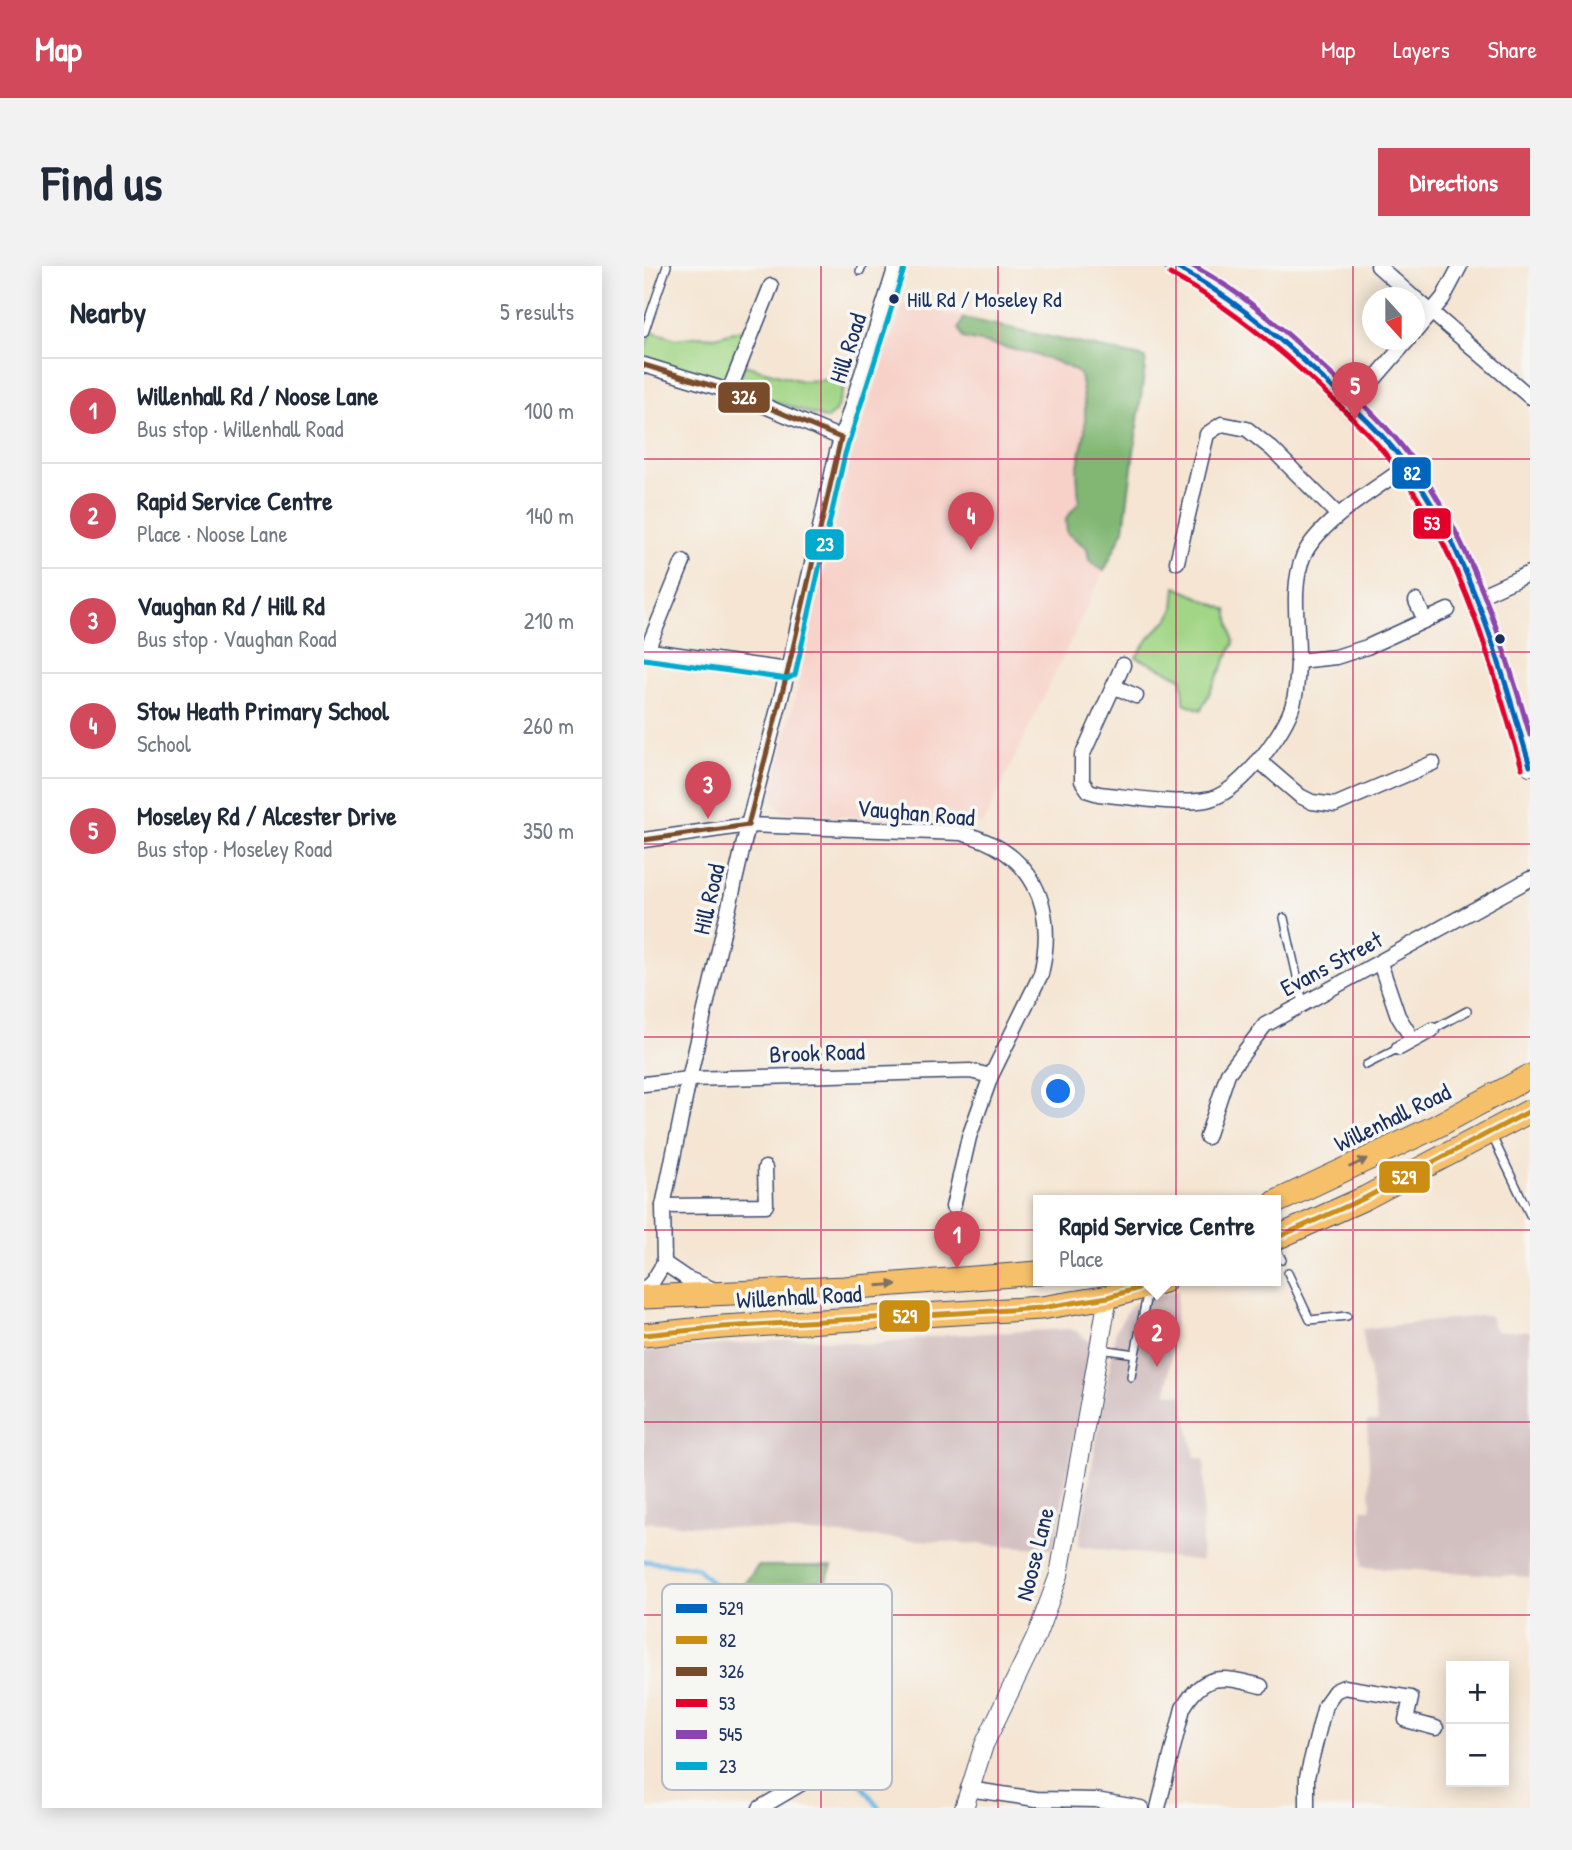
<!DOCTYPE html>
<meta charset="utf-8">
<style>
:root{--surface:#fff;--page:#f2f2f3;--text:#1f2937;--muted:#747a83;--line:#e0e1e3;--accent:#d1495b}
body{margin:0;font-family:"Patrick Hand",sans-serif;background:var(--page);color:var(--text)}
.controls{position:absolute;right:21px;bottom:21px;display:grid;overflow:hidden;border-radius:0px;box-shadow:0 4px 18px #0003}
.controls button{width:63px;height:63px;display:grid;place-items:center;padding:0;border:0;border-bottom:2px solid var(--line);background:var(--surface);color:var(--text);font:35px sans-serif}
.compass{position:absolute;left:718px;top:21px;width:63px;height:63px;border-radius:50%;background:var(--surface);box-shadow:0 4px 18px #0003;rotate:159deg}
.you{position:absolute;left:415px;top:826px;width:24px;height:24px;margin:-18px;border:5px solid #fff;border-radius:50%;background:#1a73e8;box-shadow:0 0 0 10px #1a73e833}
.badge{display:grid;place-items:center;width:46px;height:46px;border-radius:50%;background:var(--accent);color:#fff;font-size:23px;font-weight:700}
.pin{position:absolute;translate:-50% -58px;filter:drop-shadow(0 2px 4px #0008)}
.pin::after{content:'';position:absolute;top:37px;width:24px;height:21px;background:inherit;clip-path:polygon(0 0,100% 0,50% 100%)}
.popup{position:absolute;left:389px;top:929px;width:248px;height:91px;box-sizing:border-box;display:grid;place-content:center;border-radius:0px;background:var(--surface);filter:drop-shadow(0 2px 5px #0005);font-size:23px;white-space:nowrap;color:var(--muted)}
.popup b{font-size:26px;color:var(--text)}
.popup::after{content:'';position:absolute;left:50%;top:100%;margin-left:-14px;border:14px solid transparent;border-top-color:var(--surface)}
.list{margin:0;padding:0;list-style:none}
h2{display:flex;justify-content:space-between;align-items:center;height:91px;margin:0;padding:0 28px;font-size:30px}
h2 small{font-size:23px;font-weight:400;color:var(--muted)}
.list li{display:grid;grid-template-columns:46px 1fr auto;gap:21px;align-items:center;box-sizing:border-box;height:105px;padding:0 28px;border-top:2px solid var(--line)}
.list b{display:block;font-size:26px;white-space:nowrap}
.list p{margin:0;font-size:23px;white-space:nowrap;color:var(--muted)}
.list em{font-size:23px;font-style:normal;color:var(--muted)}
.map{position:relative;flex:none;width:886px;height:1542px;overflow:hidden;border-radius:0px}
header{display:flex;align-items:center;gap:42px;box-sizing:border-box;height:98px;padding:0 35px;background:var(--accent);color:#fff}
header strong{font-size:33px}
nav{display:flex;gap:38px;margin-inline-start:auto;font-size:24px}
.intro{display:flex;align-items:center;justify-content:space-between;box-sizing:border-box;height:168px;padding:0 42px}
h1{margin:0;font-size:49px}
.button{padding:18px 32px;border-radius:0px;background:var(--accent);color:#fff;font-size:24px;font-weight:700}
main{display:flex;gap:42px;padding:0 42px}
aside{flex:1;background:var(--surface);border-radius:0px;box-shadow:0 4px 18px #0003}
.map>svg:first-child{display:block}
</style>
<header>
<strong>Map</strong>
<nav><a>Map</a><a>Layers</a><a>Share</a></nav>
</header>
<div class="intro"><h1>Find us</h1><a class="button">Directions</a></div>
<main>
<aside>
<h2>Nearby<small>5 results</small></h2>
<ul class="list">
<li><span class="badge">1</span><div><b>Willenhall Rd / Noose Lane</b><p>Bus stop · Willenhall Road</p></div><em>100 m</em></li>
<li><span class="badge">2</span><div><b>Rapid Service Centre</b><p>Place · Noose Lane</p></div><em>140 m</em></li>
<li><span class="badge">3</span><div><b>Vaughan Rd / Hill Rd</b><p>Bus stop · Vaughan Road</p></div><em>210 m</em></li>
<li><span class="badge">4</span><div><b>Stow Heath Primary School</b><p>School</p></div><em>260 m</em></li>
<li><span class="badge">5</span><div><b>Moseley Rd / Alcester Drive</b><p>Bus stop · Moseley Road</p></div><em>350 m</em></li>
</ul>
</aside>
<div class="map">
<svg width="886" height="1542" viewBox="0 0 886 1542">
<rect width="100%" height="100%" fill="#f6f6f2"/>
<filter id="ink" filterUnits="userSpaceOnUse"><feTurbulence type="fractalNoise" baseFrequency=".0143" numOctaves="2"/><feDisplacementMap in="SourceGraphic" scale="14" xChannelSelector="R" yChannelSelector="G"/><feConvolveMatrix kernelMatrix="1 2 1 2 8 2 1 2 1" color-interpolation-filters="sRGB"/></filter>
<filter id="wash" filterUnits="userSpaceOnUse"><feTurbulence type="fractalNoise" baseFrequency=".00686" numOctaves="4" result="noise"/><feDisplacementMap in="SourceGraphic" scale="28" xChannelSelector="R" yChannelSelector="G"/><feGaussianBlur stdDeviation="1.57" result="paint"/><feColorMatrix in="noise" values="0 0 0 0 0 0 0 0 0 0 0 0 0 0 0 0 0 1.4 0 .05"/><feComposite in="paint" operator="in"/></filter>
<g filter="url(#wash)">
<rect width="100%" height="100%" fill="#f5e5d2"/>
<!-- built -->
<path fill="#f7d1c8" d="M260 38 502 92 480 263 339 558 140 547 127 533 208 187Z"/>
<!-- industrial -->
<g fill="#d2bfc0">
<path d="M534 1024 523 1126 538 1129 551 1191 561 1194 557 1295 434 1280 472 1064 487 1039Z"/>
<path d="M845 1049 852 1065H886V1311L718 1301V1243H727L723 1155H734L718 1063Z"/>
<path d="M425 1063 432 1065 447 1077 410 1283 0 1256V1085L166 1072 227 1079 304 1069Z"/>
</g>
<!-- green -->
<g fill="#a2d686" stroke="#5e8272" stroke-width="2">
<path d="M104 62 82 118 0 92V85L7 65 32 73 57 70 71 71Z"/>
<path d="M100 99 158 115 203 113 191 146 183 153 94 123Z"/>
<path d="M532 321 583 344 590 377 557 444 540 437 538 412 492 391 506 371 526 351 530 342Z"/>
</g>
<!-- forest -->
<g fill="#81b773" stroke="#4e7368" stroke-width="2">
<path d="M320 52 502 92 480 263 460 305 445 294 443 282 423 267 422 253 435 236 433 205 441 165V140L436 108C405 87 355 81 319 72L315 62Z"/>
<path d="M114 1300H188L142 1409 203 1427 176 1491 143 1509 110 1454 90 1463 66 1426 67 1399 76 1349Z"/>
</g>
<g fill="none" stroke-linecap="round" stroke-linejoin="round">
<!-- stream -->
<g stroke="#6dbae7" stroke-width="4.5">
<path d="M0 1295 52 1301 73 1322 76 1337 69 1415C72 1424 75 1434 81 1440 97 1455 155 1476 178 1486"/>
<path d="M203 1499 235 1542"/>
</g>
</g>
</g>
<g filter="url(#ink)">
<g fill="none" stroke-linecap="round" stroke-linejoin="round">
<!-- service casing -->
<g stroke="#3c4a6f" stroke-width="10">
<g id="service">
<path d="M216 5 218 0"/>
<path d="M0 67 23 0"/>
<path d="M640 652 659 737"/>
<path d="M788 764 823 745"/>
<path d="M722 799 755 782"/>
<path d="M847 868 886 949"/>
<path d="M632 982 638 994"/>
<path d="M644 1007 666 1054 703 1050"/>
<path d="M456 1083 491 1088 487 1111"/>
<path d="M491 1088 504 1024"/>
</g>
</g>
<!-- minor casing -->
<g stroke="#3c4a6f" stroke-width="17">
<g id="minor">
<path d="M734 0 770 32"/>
<path d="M771 32 886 131"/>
<path d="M771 66 799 32 816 0"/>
<path d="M0 99 85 125 197 172"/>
<path d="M85 125 127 20"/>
<path d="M707 140 764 74"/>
<path d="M533 296 563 168 578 158 603 163 628 183 694 249"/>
<path d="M833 331 886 307"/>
<path d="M772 335 781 354"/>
<path d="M0 384 144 404"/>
<path d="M3 384 39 296"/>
<path d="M654 395 692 391 723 381 804 344"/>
<path d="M479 399 438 490V515L445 525 455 528C486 531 532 539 562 534 593 529 636 473 647 444 653 429 653 412 654 397 655 363 646 323 659 291 673 257 733 222 762 201"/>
<path d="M471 421 492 430"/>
<path d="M614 494 656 530 668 536 691 539 789 497"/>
<path d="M0 574 104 559 317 567C389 585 413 639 397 708L347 810 325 871 309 941"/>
<path d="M736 697 754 750 769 774"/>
<path d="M755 782 788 764"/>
<path d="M0 818 45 813 326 805 347 810"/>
<path d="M563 871 584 807 621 759 886 613"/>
<path d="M19 940 122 939 121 902"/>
<path d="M20 997 42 1012 71 1024"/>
<path d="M0 1024 9 1015 20 997 19 940 45 813 104 559 144 404 193 186 252 0"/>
<path d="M324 1523 392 1533 452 1534 497 1542"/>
<path d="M116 1542 177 1506 188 1494 233 1384"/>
<path d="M514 1542 539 1442C561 1404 581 1411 617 1420"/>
<path d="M663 1542V1511L681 1439 691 1425 700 1421 767 1432 762 1454 792 1462"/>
</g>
</g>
<!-- tertiary casing -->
<g stroke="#3c4a6f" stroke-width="20">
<g id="tertiary">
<path d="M530 0C606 36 667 103 728 159 817 251 851 381 886 500"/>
<path d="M320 1542 340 1479 392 1371 415 1309 464 1031"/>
</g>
</g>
<!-- trunk casing -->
<g stroke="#3c4a6f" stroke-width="25">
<g id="trunk">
<path d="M632 936 791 861 886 810"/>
<path d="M632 972 721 932 886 845"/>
<path d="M0 1031 200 1022 394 1007"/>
<path d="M0 1069 78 1061 397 1042 464 1031 520 1015"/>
</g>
</g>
<!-- service -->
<use href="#service" stroke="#fff" stroke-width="7"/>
<!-- minor -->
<use href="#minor" stroke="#fff" stroke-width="14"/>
<!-- tertiary -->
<use href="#tertiary" stroke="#fff" stroke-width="18"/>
<!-- trunk -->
<use href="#trunk" stroke="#f6c06b" stroke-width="23"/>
<!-- bus-1 casing -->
<g stroke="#f6f6f2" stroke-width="10">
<path id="bus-1" d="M530 0C583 28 627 64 671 105 701 134 734 162 760 196 826 286 855 395 886 500"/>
</g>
<!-- bus-2 casing -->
<g stroke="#f6f6f2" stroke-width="10">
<g id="bus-2">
<path d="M632 972 721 932 886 845"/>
<path d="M0 1069 78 1061 397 1042 464 1031 519 1015"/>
</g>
</g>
<!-- bus-3 casing -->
<g stroke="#f6f6f2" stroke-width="10">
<g id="bus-3">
<path d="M0 99 85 125 197 172"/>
<path d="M104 559 144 404 197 172"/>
<path d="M0 574 104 559"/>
</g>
</g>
<!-- bus-4 casing -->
<g stroke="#f6f6f2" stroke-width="10">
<path id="bus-4" d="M526 8C578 36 623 72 666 112 696 140 726 167 751 200 819 287 847 399 878 502"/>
</g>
<!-- bus-5 casing -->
<g stroke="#f6f6f2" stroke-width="10">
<path id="bus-5" d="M549 0C596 25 636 60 675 97 707 127 741 156 767 192 827 275 858 372 886 469"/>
</g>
<!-- bus-6 casing -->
<g stroke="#f6f6f2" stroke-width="10">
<path id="bus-6" d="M0 393 143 413 151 409 201 188 260 3"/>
</g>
<!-- bus-1 -->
<use href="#bus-1" stroke="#0065bd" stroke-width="5"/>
<!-- bus-2 -->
<use href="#bus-2" stroke="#cb8e13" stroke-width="5"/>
<!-- bus-3 -->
<use href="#bus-3" stroke="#7a4b2a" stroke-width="5"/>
<!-- bus-4 -->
<use href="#bus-4" stroke="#e4002b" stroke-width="5"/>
<!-- bus-5 -->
<use href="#bus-5" stroke="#8e44ad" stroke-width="5"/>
<!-- bus-6 -->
<use href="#bus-6" stroke="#00a9ce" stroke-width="5"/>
</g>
<!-- one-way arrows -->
<defs><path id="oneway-solid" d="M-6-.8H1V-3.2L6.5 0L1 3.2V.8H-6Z" transform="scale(1.75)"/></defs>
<g fill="#7e7064">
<use href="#oneway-solid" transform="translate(714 897) rotate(-25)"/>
<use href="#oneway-solid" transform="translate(243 1019) rotate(-4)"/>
</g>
</g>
<!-- grid -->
<path fill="none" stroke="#c2185b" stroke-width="2" stroke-opacity="0.55" d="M177 0V1542M354 0V1542M532 0V1542M709 0V1542M0 193H886M0 386H886M0 578H886M0 771H886M0 964H886M0 1156H886M0 1349H886"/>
<!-- markers -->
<g fill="#1b2f5e" stroke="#f6f6f2" stroke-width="2.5">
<circle cx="250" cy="33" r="6"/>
<circle cx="856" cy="373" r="6"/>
</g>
<g text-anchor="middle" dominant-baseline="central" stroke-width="7" stroke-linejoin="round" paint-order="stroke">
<!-- bus labels -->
<g font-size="22" fill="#1b2f5e" stroke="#f6f6f2" text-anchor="start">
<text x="263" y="33">Hill Rd / Moseley Rd</text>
</g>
<!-- street labels -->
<g font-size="24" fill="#1b2f5e" stroke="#f6f6f2">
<text transform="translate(203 82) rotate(-72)">Hill Road</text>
<text transform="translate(272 546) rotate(5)">Vaughan Road</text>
<text transform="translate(64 633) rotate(-77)">Hill Road</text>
<text transform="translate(687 697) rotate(-28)">Evans Street</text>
<text transform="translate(173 786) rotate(-2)">Brook Road</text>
<text transform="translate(748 851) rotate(-26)">Willenhall Road</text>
<text transform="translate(155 1030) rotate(-3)">Willenhall Road</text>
<text transform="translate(390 1288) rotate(-76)">Noose Lane</text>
</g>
</g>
<!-- legend -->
<rect x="18" y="1318" width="230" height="206" rx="10" fill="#f6f6f2" stroke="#b4bac6" stroke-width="2"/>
<rect x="32" y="1338" width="31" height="9" fill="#0065bd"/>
<rect x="32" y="1370" width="31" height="8" fill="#cb8e13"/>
<rect x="32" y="1401" width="31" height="9" fill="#7a4b2a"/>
<rect x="32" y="1433" width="31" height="8" fill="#e4002b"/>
<rect x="32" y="1464" width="31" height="9" fill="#8e44ad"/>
<rect x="32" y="1496" width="31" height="8" fill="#00a9ce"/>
<g font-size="19" fill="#1b2f5e">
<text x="75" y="1349">529</text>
<text x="75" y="1381">82</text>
<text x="75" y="1412">326</text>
<text x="75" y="1444">53</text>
<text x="75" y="1475">545</text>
<text x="75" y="1507">23</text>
</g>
<g stroke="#f6f6f2" stroke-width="2.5">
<rect x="73" y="115" width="54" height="33" rx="7" fill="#7a4b2a"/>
<rect x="747" y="190" width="41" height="34" rx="7" fill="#0065bd"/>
<rect x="768" y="241" width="40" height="33" rx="7" fill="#e4002b"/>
<rect x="160" y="262" width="41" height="33" rx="7" fill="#00a9ce"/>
<rect x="734" y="894" width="53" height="34" rx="7" fill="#cb8e13"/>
<rect x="234" y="1033" width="53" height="34" rx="7" fill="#cb8e13"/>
</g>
<g font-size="19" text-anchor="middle" font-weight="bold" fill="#fff">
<text x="100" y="138">326</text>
<text x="768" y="214">82</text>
<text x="788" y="264">53</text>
<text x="181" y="285">23</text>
<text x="760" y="918">529</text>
<text x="261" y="1057">529</text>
</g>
</svg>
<div class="controls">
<button>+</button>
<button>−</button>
</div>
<svg class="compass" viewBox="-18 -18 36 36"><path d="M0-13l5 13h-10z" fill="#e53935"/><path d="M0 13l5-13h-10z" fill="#747a83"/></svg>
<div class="you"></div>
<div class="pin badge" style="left:313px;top:1003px">1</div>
<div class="pin badge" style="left:513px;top:1101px">2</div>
<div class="popup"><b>Rapid Service Centre</b>Place</div>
<div class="pin badge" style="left:64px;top:553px">3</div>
<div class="pin badge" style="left:327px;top:284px">4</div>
<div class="pin badge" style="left:711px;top:154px">5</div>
</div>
</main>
